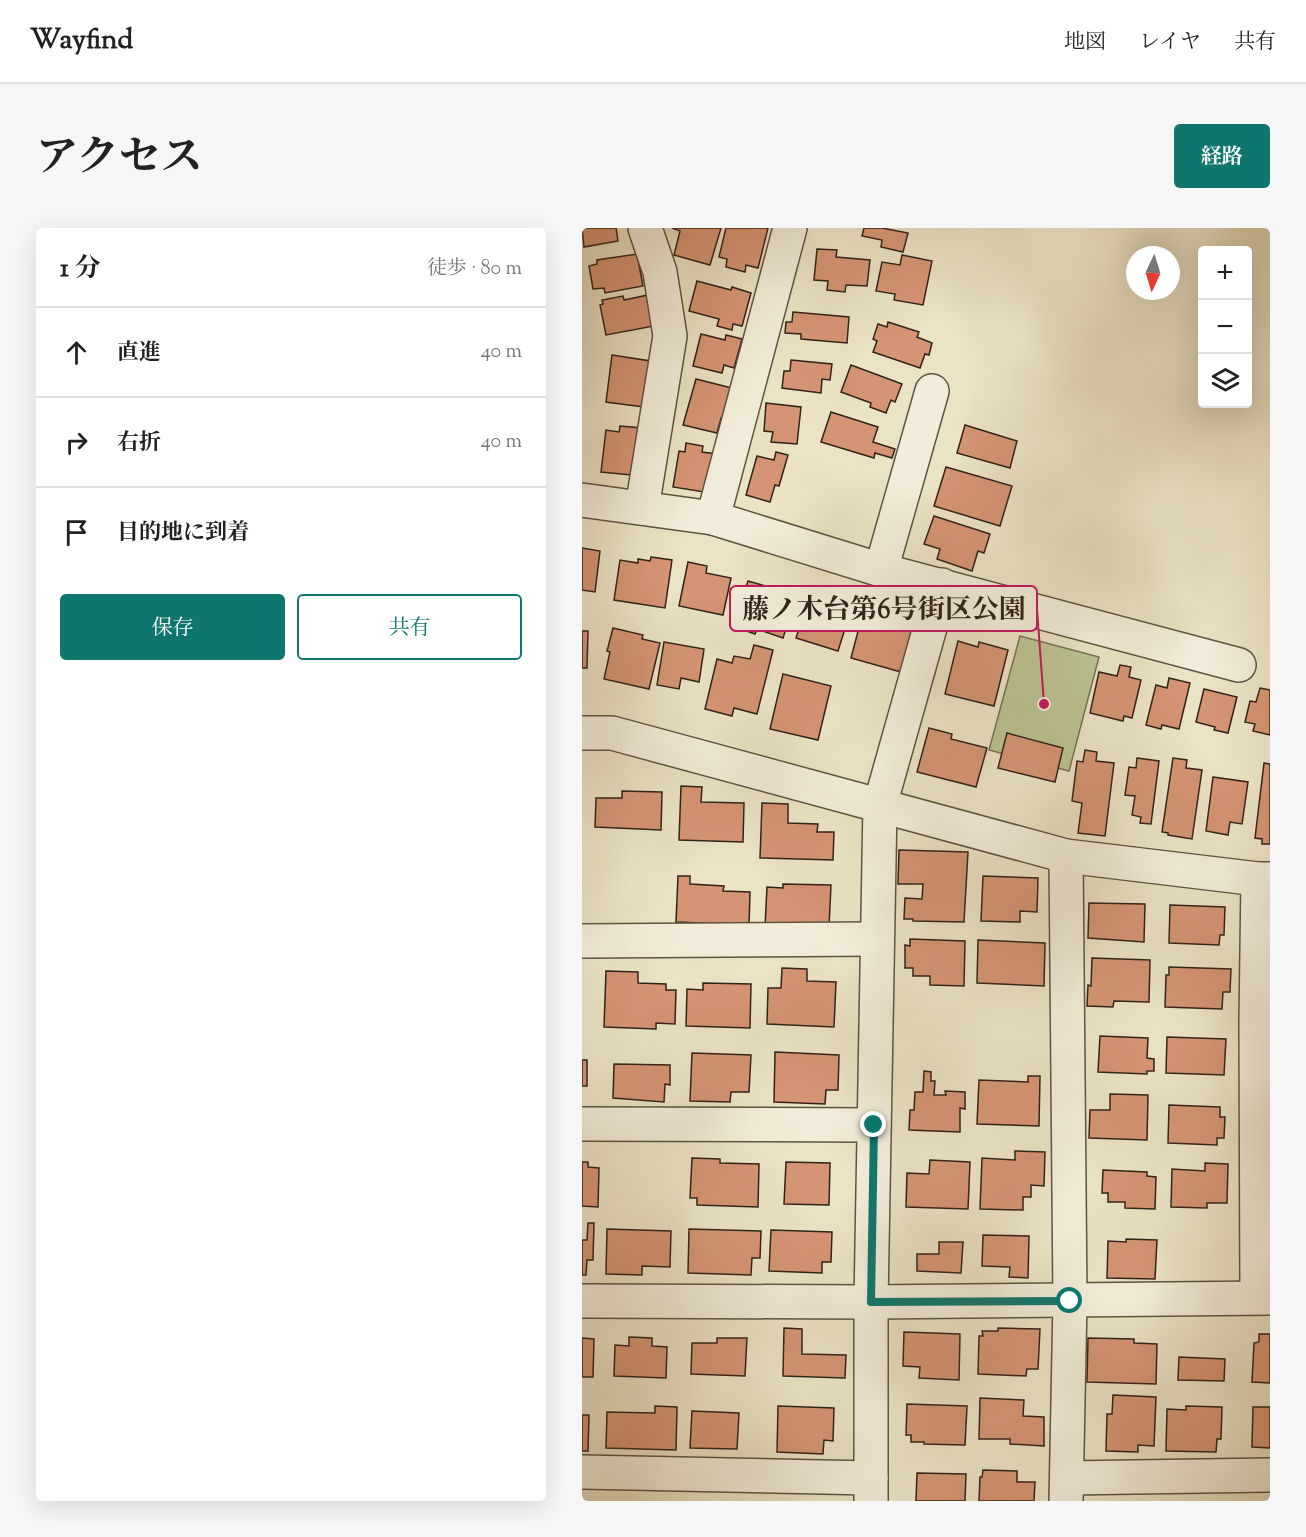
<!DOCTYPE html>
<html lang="ja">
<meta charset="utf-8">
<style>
:root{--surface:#fff;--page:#f6f6f6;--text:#222;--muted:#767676;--line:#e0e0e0;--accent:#0f766e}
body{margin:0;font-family:"Sorts Mill Goudy","Noto Serif JP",serif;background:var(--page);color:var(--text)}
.controls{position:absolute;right:18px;top:18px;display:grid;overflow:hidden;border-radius:6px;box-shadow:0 6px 24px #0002}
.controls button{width:54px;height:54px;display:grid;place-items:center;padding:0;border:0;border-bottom:2px solid var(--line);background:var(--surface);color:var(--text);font:30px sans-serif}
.compass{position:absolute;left:544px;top:18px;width:54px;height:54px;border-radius:50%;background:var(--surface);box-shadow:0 6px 24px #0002;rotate:184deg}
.stop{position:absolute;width:18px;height:18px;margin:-14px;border:4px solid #0f766e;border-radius:50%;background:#fff}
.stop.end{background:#0f766e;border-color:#fff;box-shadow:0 2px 6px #0008}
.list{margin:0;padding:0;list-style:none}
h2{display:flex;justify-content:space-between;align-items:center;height:78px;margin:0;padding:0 24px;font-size:26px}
h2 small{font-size:20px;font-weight:400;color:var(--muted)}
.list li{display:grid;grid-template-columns:39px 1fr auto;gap:18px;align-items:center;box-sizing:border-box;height:90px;padding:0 24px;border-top:2px solid var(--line)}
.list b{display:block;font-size:22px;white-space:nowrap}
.list em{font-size:20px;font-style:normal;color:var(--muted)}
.actions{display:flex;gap:12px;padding:18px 24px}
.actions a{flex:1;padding:14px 0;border:2px solid var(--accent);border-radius:6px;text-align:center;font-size:21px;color:var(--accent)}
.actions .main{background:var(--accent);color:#fff}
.icon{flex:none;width:33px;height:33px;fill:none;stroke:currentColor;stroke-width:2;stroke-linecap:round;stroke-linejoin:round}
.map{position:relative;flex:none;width:688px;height:1273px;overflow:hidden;border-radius:6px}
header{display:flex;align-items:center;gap:36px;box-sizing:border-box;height:84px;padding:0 30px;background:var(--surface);border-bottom:2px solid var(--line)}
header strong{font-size:28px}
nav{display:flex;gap:33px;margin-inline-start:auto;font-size:21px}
.intro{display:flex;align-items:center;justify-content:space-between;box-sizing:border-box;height:144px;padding:0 36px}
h1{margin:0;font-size:42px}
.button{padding:15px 27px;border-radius:6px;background:var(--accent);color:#fff;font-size:21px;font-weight:700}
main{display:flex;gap:36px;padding:0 36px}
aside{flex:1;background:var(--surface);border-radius:6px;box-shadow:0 6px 24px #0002}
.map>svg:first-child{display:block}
</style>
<header>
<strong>Wayfind</strong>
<nav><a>地図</a><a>レイヤ</a><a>共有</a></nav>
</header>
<div class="intro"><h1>アクセス</h1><a class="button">経路</a></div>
<main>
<aside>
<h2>1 分<small>徒歩 · 80 m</small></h2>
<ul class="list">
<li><svg class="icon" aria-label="ahead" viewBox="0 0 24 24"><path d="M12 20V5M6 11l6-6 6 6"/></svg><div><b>直進</b></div><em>40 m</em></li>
<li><svg class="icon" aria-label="right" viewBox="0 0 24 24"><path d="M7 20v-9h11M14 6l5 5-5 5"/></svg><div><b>右折</b></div><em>40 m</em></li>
<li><svg class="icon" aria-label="arrive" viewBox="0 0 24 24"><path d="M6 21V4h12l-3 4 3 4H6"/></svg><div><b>目的地に到着</b></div></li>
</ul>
<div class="actions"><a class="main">保存</a><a>共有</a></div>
</aside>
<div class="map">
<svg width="688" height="1273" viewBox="0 0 688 1273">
<rect width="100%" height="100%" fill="#ebe3c6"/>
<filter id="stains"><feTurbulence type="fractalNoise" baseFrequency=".00333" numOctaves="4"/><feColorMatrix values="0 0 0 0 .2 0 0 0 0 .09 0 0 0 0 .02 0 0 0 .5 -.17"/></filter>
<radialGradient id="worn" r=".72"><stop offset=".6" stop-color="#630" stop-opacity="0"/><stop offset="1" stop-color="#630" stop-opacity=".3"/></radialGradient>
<!-- green -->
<path fill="#bcc292" stroke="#767256" stroke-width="1.5" d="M438 408 517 429 487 543 407 522Z"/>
<!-- building -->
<g fill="#d59473" stroke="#312319" stroke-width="1.5">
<path d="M0 0H34L36 13 2 19Z"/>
<path d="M90 0H139L128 37 92 27 98 3Z"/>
<path d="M144 0H186L176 40 164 37 163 44 144 39 145 31 137 29Z"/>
<path d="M282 0H300L326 5 321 24 299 19 300 12 280 8Z"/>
<path d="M235 21 255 22 254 29 288 32 285 58 264 57 263 64 245 62 246 53 232 52Z"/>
<path d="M55 26 61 58 23 65 22 60 11 61 7 38 15 36V32Z"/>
<path d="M320 27 350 33 341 77 312 72 313 66 294 63 300 34 318 37Z"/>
<path d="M115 53 149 62 150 59 169 65 160 98 151 96 150 102 135 98 137 91 107 83Z"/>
<path d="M66 67 72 98 24 107 18 77 21 76 20 72 41 68 42 72Z"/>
<path d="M211 84 267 89 265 115 219 111V106L203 105 204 94H210Z"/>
<path d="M306 94 337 104 335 109 350 115 347 127 343 126 338 140 291 124 295 113 291 111 296 96 305 99Z"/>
<path d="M119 106 143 112 144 107 160 111 152 140 142 137 140 145 111 138Z"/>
<path d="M30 127 75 134 69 180 24 174Z"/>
<path d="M209 132 250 136 248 152 240 151 239 165 200 160 202 143H208Z"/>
<path d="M269 137 320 156 313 174 309 172 304 185 288 179 289 175 259 164Z"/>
<path d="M114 151 154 161 146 191 139 190 135 205 101 197Z"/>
<path d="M184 175 219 179 215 216 189 214 191 204 182 203Z"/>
<path d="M249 184 296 199 291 214 313 221 310 230 293 225 292 230 239 214Z"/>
<path d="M383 197 435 213 428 240 375 225Z"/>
<path d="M38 198 60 200 49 247 19 244 24 202 37 204Z"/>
<path d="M104 215 121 218 120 224 135 226 128 265 91 259 97 223 103 224Z"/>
<path d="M194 224 206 227 197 258 193 257 188 274 164 267 175 228 192 232Z"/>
<path d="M364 239 430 258 418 298 352 278Z"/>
<path d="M352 288 408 306 402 325 396 323 390 343 355 331 358 321 342 316Z"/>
<path d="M0 320 18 323 13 364 0 362Z"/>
<path d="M69 329 90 332 83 380 32 372 38 332 56 335V331L68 333Z"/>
<path d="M106 334 125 338 124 345 149 350 141 387 97 378Z"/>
<path d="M166 353 187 359 186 363 213 372 201 410 175 401 173 406 151 398Z"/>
<path d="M231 358 243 362 242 365 271 375 256 423 214 410Z"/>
<path d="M310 383 333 388 319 444 269 430 279 392 306 399Z"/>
<path d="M31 400 61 407 60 411 78 415 67 461 22 451 28 424 25 423Z"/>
<path d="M0 403H6L5 440H0Z"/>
<path d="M376 413 396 419 397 414 426 422 412 478 363 466Z"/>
<path d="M82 414 122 421 117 454 99 450 97 461 75 457Z"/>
<path d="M172 417 191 422 175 486 152 480 150 488 123 481 135 431 150 435 152 428 168 431Z"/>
<path d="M538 437 549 439 547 449 559 452 550 490 542 488 541 493 508 485 517 444 535 448Z"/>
<path d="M201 446 249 458 236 512 188 501Z"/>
<path d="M587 450 608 455 597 501 580 497 579 501 564 497 574 457 585 460Z"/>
<path d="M678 460 688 462V507L671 503 673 496 663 494 668 473 674 474Z"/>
<path d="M622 461 655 469 646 505 632 502 633 499 614 494Z"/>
<path d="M347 500 370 506 369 511 405 520 394 559 335 544Z"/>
<path d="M425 505 481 520 473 554 416 540Z"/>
<path d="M503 522 515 524 514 533 532 535 523 608 496 605 500 575 490 573 495 533 501 534Z"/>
<path d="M555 530 577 533 569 596 558 595 559 589 550 587 553 568 543 567 547 539 554 540Z"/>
<path d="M591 530 605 532 604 540 620 542 610 611 586 607V605L580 604Z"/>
<path d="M682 535 688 536V616H680V611L673 610Z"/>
<path d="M631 549 666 554 660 596 648 594 646 607 624 603Z"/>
<path d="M99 558 120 559 119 574 162 575 161 614 97 612Z"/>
<path d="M40 563 80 564 79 602 13 599 14 570H40Z"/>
<path d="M180 575 206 576V595L236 596 235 604H252L251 632 178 630Z"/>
<path d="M317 622 386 624 382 694 331 693V691H322L323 670 340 671 341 656H316Z"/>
<path d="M96 648H108V656L142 658 141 663 168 664 167 697 94 694Z"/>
<path d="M401 648 456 650 455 684 438 683V694L399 693Z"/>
<path d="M201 656 249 657 247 699 183 698 185 659 201 660Z"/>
<path d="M507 675 563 676 562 714 506 710Z"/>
<path d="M588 677 643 679 642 707H638L637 717 587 715Z"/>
<path d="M328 711 383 713 382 758 348 757V748H331V740H323V717L328 718Z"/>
<path d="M396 712 463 715 462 758 395 755Z"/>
<path d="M510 730 568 732 567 774 532 773 531 779 505 778 506 757 509 758Z"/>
<path d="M587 739 649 741 648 764H641L640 781 583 779 584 747H587Z"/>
<path d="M200 740 225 741V753L254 754 252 799 185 796 186 760H199Z"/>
<path d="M24 743 56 744V755L84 756V762H94L93 796 74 795V801L22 799Z"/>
<path d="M121 755 169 756 168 800 104 798 105 761 121 762Z"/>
<path d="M518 808 566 810 565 830 572 831V843H565V846L516 844Z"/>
<path d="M585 809 644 811 642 847 584 845Z"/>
<path d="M193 824 257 827 256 862H244L243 876 192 874Z"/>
<path d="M110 825 169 827 167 864H149L148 874 108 873Z"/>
<rect x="0" y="832" width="5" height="26"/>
<path d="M32 836 88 837V857L83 856 82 874 31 870Z"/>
<path d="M342 843 349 844V853H353L352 867H364L363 863 383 864V881L378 880V904L327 902 328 882H332L333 864H341Z"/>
<path d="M446 848H458L457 898 395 896 397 852 446 854Z"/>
<path d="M528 866 566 867 565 912 507 910 508 882H528Z"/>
<path d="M587 877 638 879V889H643L642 910H635V917L586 915Z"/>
<path d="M433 923 463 924 462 958 449 957V969H441V982L398 981 400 930 433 932Z"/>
<path d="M110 930 138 931V935L177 936 176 979 115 977V970H108Z"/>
<path d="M348 932 388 934 386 981 324 979 325 945 347 946Z"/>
<path d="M0 934H6V939L17 940 16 979 0 978Z"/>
<path d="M204 934 248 935 247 977 202 976Z"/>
<path d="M623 935 646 936 645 975H625V980L589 979 590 941 623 943Z"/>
<path d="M521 942 565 944V948L574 949 573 981 543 980V974H526V965H520Z"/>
<path d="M6 995H12L11 1032H5L4 1047H0V1012H5Z"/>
<path d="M25 1001 89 1003 88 1039 60 1038V1047L24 1046Z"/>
<path d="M107 1001 179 1003 178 1030H170L169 1047 106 1045Z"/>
<path d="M189 1002 250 1004 249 1034H240V1045L187 1043Z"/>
<path d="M401 1007 447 1008 446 1050 427 1049 428 1039 400 1038Z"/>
<path d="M544 1011 575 1012 573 1051 525 1050 526 1013 544 1014Z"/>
<path d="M357 1014H381L379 1045 335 1043V1026H357Z"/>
<path d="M202 1100 220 1101V1126L264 1127 263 1150 201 1148Z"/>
<path d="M416 1100 458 1101 456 1141H445L444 1148 396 1146 397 1108H401L400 1103H416Z"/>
<path d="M322 1104 378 1106 377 1152 337 1150 338 1139 321 1138Z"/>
<path d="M677 1106H688V1155L670 1154 672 1115 677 1114Z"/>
<path d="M47 1109 70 1110V1118L85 1119 84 1150 32 1148 33 1117 47 1118Z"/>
<path d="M0 1110 12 1111 11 1149H0Z"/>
<path d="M135 1110H165L163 1148 109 1146 110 1115H135Z"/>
<path d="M506 1110 552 1111V1115L575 1116 574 1156 505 1154Z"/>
<path d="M597 1129 643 1131 642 1153 596 1152Z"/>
<path d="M531 1167 574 1169 572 1218 556 1217V1224L524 1223 525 1186H530Z"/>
<path d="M398 1170 442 1172 441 1188 462 1189V1218L428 1216V1211H397Z"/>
<path d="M325 1176 385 1178 383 1217 342 1216V1214H329V1207H324Z"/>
<path d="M73 1178 95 1179 94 1222 24 1220 25 1184 73 1185Z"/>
<path d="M196 1178 252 1180 251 1213 242 1212 241 1226 195 1224Z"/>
<path d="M604 1178 640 1179 639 1211H635L634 1224 584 1223 585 1181 604 1182Z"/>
<path d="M671 1179H688V1220L670 1219Z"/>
<path d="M110 1183 157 1185 155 1221 108 1220Z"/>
<path d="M0 1187H7L6 1223H0Z"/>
<path d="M401 1242 435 1243V1254H453L452 1273H397L398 1249H400Z"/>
<path d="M335 1245 384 1246 383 1273H334Z"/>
</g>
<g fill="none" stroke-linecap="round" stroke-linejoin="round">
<!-- minor casing -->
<g stroke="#605344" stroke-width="36">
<g id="minor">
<path d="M0 272 131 290 299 342 657 437"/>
<path d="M60 280 88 108 78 44 63 0"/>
<path d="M131 290 208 0"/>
<path d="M299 342 350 163"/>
<path d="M0 505H30L484 628 676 651H688"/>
<path d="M484 628 488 1073 484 1273"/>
<path d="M0 713 295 711"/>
<path d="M0 896 292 897"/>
<path d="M675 1069 674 794 676 651"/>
<path d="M0 1073 289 1074 688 1070"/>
<path d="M0 1244 289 1250"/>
<path d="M485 1250 688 1247"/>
<path d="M289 1273V1074L298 577 360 357"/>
</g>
</g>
<!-- minor -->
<use href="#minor" stroke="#f2edda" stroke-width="33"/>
</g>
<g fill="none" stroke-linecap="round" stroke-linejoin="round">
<!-- route -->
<path stroke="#0f766e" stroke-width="8" d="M292 897 289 1074 488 1073"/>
</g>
<!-- callouts -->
<path fill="none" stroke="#c2185b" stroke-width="2" d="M462 476L455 381"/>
<circle fill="#c2185b" stroke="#f2edda" stroke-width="2" cx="462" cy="476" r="6"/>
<rect fill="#f2edda" stroke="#c2185b" stroke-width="2" x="148" y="358" width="307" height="45" rx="6"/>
<g font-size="27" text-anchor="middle" font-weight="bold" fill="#312319">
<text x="302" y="390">藤ノ木台第6号街区公園</text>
</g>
<rect width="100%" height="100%" filter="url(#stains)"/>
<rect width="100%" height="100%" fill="url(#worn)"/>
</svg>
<div class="controls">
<button>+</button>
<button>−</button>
<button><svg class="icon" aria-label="layers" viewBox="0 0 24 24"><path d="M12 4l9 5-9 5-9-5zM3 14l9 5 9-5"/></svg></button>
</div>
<svg class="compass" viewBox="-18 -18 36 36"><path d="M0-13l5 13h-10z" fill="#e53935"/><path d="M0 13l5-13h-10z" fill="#767676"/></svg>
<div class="stop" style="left:488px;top:1073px"></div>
<div class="stop end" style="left:292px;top:897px"></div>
</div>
</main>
